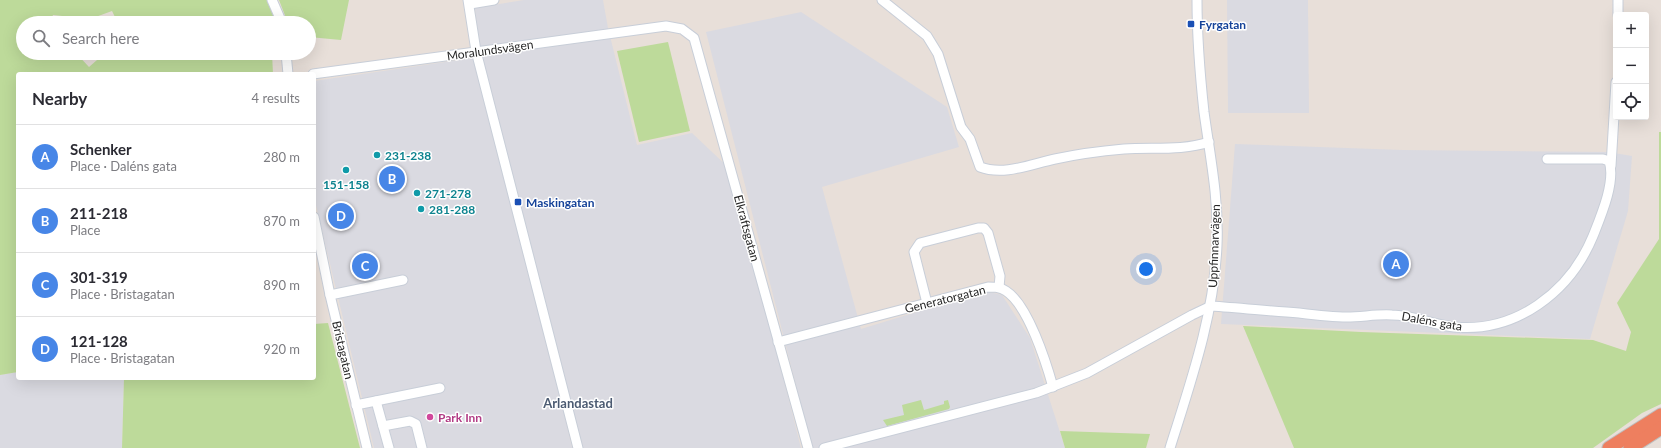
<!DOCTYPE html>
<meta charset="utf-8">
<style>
:root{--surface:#fff;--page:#f7f7f7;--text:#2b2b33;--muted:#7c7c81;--line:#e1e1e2;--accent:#4786e7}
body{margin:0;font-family:Lato,sans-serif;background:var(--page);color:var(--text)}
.controls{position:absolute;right:12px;top:12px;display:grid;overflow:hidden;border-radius:4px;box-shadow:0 4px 16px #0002}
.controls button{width:36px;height:36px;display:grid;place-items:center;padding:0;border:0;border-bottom:1px solid var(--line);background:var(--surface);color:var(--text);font:20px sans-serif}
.you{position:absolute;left:1146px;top:269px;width:14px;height:14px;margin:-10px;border:3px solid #fff;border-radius:50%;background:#1a73e8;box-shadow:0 0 0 6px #1a73e833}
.badge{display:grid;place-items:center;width:26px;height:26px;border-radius:50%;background:var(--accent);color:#fff;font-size:13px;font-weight:700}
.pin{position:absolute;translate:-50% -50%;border:2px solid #fff;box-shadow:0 1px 4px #0006}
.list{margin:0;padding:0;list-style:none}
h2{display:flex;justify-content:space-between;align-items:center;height:52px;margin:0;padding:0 16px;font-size:17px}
h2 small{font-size:13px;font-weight:400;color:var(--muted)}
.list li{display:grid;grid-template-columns:26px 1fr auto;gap:12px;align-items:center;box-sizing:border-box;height:64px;padding:0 16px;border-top:1px solid var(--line)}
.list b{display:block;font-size:15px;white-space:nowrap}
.list p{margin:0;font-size:13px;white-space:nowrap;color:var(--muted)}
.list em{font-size:13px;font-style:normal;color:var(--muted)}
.icon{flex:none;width:22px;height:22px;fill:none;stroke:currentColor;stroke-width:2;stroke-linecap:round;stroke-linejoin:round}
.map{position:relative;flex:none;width:1661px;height:448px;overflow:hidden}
.search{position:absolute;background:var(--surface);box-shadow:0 4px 16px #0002;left:16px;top:16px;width:300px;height:44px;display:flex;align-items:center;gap:10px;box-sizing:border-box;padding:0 14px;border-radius:22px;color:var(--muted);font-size:15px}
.panel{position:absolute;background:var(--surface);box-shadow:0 4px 16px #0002;left:16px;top:72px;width:300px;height:308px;border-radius:4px}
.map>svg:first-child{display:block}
</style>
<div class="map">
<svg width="1661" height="448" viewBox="0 0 1661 448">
<rect width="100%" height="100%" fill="#e8dfd9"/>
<!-- industrial -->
<g fill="#dadae1">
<path d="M524 0H603L608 28 637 145 692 133 730 169 801 448H583L480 48 475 8Z"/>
<path d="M1227 0H1308L1309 113H1228Z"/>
<path d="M801 12 947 107 959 147 822 187 861 329 985 291 1002 295 1030 338 1065 448H812L706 32Z"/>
<path d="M473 58 564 413 572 448H374L314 197V81Z"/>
<path d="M1235 144 1403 150 1608 152 1632 156 1628 211 1590 339 1221 324Z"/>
<path d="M18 372V378H124L122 448H0V375Z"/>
</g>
<!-- green -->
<g fill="#bdda9a">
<path d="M0 0H267L276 23H118L112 11 90 19 53 15 50 23H23V53H76L89 67 105 53H272L273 74H18V372L0 375Z"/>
<path d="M279 0H349L341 40 309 37V23H288Z"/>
<path d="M668 42 690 131 639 142 617 51Z"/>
<path d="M1659 132H1661V404L1642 413 1593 448H1294L1243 326 1361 332 1593 340 1626 351 1631 332 1617 303 1659 239Z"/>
<path d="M328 323 360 448H122L124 378H314V324Z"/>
<path d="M921 400 924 410 944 404V401L948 400 950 407 949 409 887 426 883 420 904 415 902 405Z"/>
<path d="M1060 431 1150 434 1146 448H1065Z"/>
</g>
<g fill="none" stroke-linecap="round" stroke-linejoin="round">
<!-- minor casing -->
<g stroke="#c8ced8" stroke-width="11">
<g id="minor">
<path d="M272 0 282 23"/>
<path d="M468 0 476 51 578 448"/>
<path d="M882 0 927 36 938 54 961 127 970 139 980 167C1004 176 1031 164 1055 159 1078 154 1101 151 1124 149 1153 147 1182 151 1209 142"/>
<path d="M470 4 494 0"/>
<path d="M1618 15V0"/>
<path d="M286 53 288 74"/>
<path d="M313 74 666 26 682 29 694 38 808 448"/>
<path d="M1611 166 1616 82"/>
<path d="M314 217 330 295 367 448"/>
<path d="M330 295 403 280"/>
<path d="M927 303 914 252 920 243 978 228H984L988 233 1000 276 999 287"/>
<path d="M778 342 988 287C995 287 1000 287 1006 291 1028 305 1046 362 1053 387"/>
<path d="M376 401 389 448"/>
<path d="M356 405 440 388"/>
<path d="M383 426 410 421 416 424 422 448"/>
<path d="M824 448 1036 393 1087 373 1192 315 1211 306C1240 308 1270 311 1299 313 1315 315 1331 317 1347 317 1362 317 1377 314 1392 315 1413 315 1433 325 1454 327 1516 333 1570 292 1593 236 1601 216 1616 181 1609 161L1603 159H1547"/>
<path d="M1170 448C1191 381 1214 316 1217 245 1219 199 1210 156 1204 112 1200 75 1197 37 1197 0"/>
</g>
</g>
<!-- highway casing -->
<g stroke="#bebebe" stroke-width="15">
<g id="highway">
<path d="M1609 448 1661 415"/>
<path d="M1630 448 1661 428"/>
</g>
</g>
<!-- minor -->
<use href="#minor" stroke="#fff" stroke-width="9"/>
<!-- highway -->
<use href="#highway" stroke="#ee7f5f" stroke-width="13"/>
</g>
<!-- markers -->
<g fill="#1a4fb4" stroke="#fff" stroke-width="1.5">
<rect x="1187" y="20" width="8" height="8" rx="2"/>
<rect x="514" y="198" width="8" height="8" rx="2"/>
</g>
<g fill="#0f9aa8" stroke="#fff" stroke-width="1.5">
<circle cx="377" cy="155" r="4"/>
<circle cx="346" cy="170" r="4"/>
<circle cx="417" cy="193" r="4"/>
<circle cx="421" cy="209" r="4"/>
</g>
<circle fill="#d1479c" stroke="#fff" stroke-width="1.5" cx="430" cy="417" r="4"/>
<g text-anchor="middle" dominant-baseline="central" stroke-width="3" stroke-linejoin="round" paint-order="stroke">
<!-- transit labels -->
<g font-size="12" font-weight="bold" fill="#164399" stroke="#fff" text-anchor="start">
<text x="1199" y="24">Fyrgatan</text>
<text x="526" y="202">Maskingatan</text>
</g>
<!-- street labels -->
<g font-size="12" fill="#272727" stroke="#fff">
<text transform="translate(490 50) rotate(-8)">Moralundsvägen</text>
<text transform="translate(747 228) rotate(75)">Elkraftsgatan</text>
<text transform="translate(1214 246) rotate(-88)">Uppfinnarvägen</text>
<text transform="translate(945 299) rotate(-14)">Generatorgatan</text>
<text transform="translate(1432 321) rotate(10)">Daléns gata</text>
<text transform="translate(343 350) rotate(77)">Bristagatan</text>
</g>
<!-- culture labels -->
<g font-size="12" font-weight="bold" fill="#0d838f" stroke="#fff" text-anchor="start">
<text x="385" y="155">231-238</text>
<text x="346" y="184" text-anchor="middle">151-158</text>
<text x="425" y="193">271-278</text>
<text x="429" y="209">281-288</text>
</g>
<!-- hotel labels -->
<g font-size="12" font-weight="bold" fill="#b23c85" stroke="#fff" text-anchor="start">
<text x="438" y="417">Park Inn</text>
</g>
<!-- neighbourhood labels -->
<g font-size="13" font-weight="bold" fill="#4c5b72" stroke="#fff">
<text x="578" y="403">Arlandastad</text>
</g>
</g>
</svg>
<div class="controls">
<button>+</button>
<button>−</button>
<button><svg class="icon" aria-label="locate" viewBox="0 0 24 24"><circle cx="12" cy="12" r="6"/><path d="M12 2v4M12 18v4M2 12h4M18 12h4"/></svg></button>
</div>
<div class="you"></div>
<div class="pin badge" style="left:1396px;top:264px">A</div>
<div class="pin badge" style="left:392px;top:179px">B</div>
<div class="pin badge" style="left:365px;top:266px">C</div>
<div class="pin badge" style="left:341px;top:216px">D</div>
<div class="search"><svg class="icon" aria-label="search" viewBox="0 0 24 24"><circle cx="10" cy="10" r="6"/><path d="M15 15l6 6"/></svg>Search here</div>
<section class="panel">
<h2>Nearby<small>4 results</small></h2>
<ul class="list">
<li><span class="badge">A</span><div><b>Schenker</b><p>Place · Daléns gata</p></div><em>280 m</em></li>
<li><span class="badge">B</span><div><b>211-218</b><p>Place</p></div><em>870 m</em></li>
<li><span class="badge">C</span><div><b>301-319</b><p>Place · Bristagatan</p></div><em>890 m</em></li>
<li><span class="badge">D</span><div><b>121-128</b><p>Place · Bristagatan</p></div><em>920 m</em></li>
</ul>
</section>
</div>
